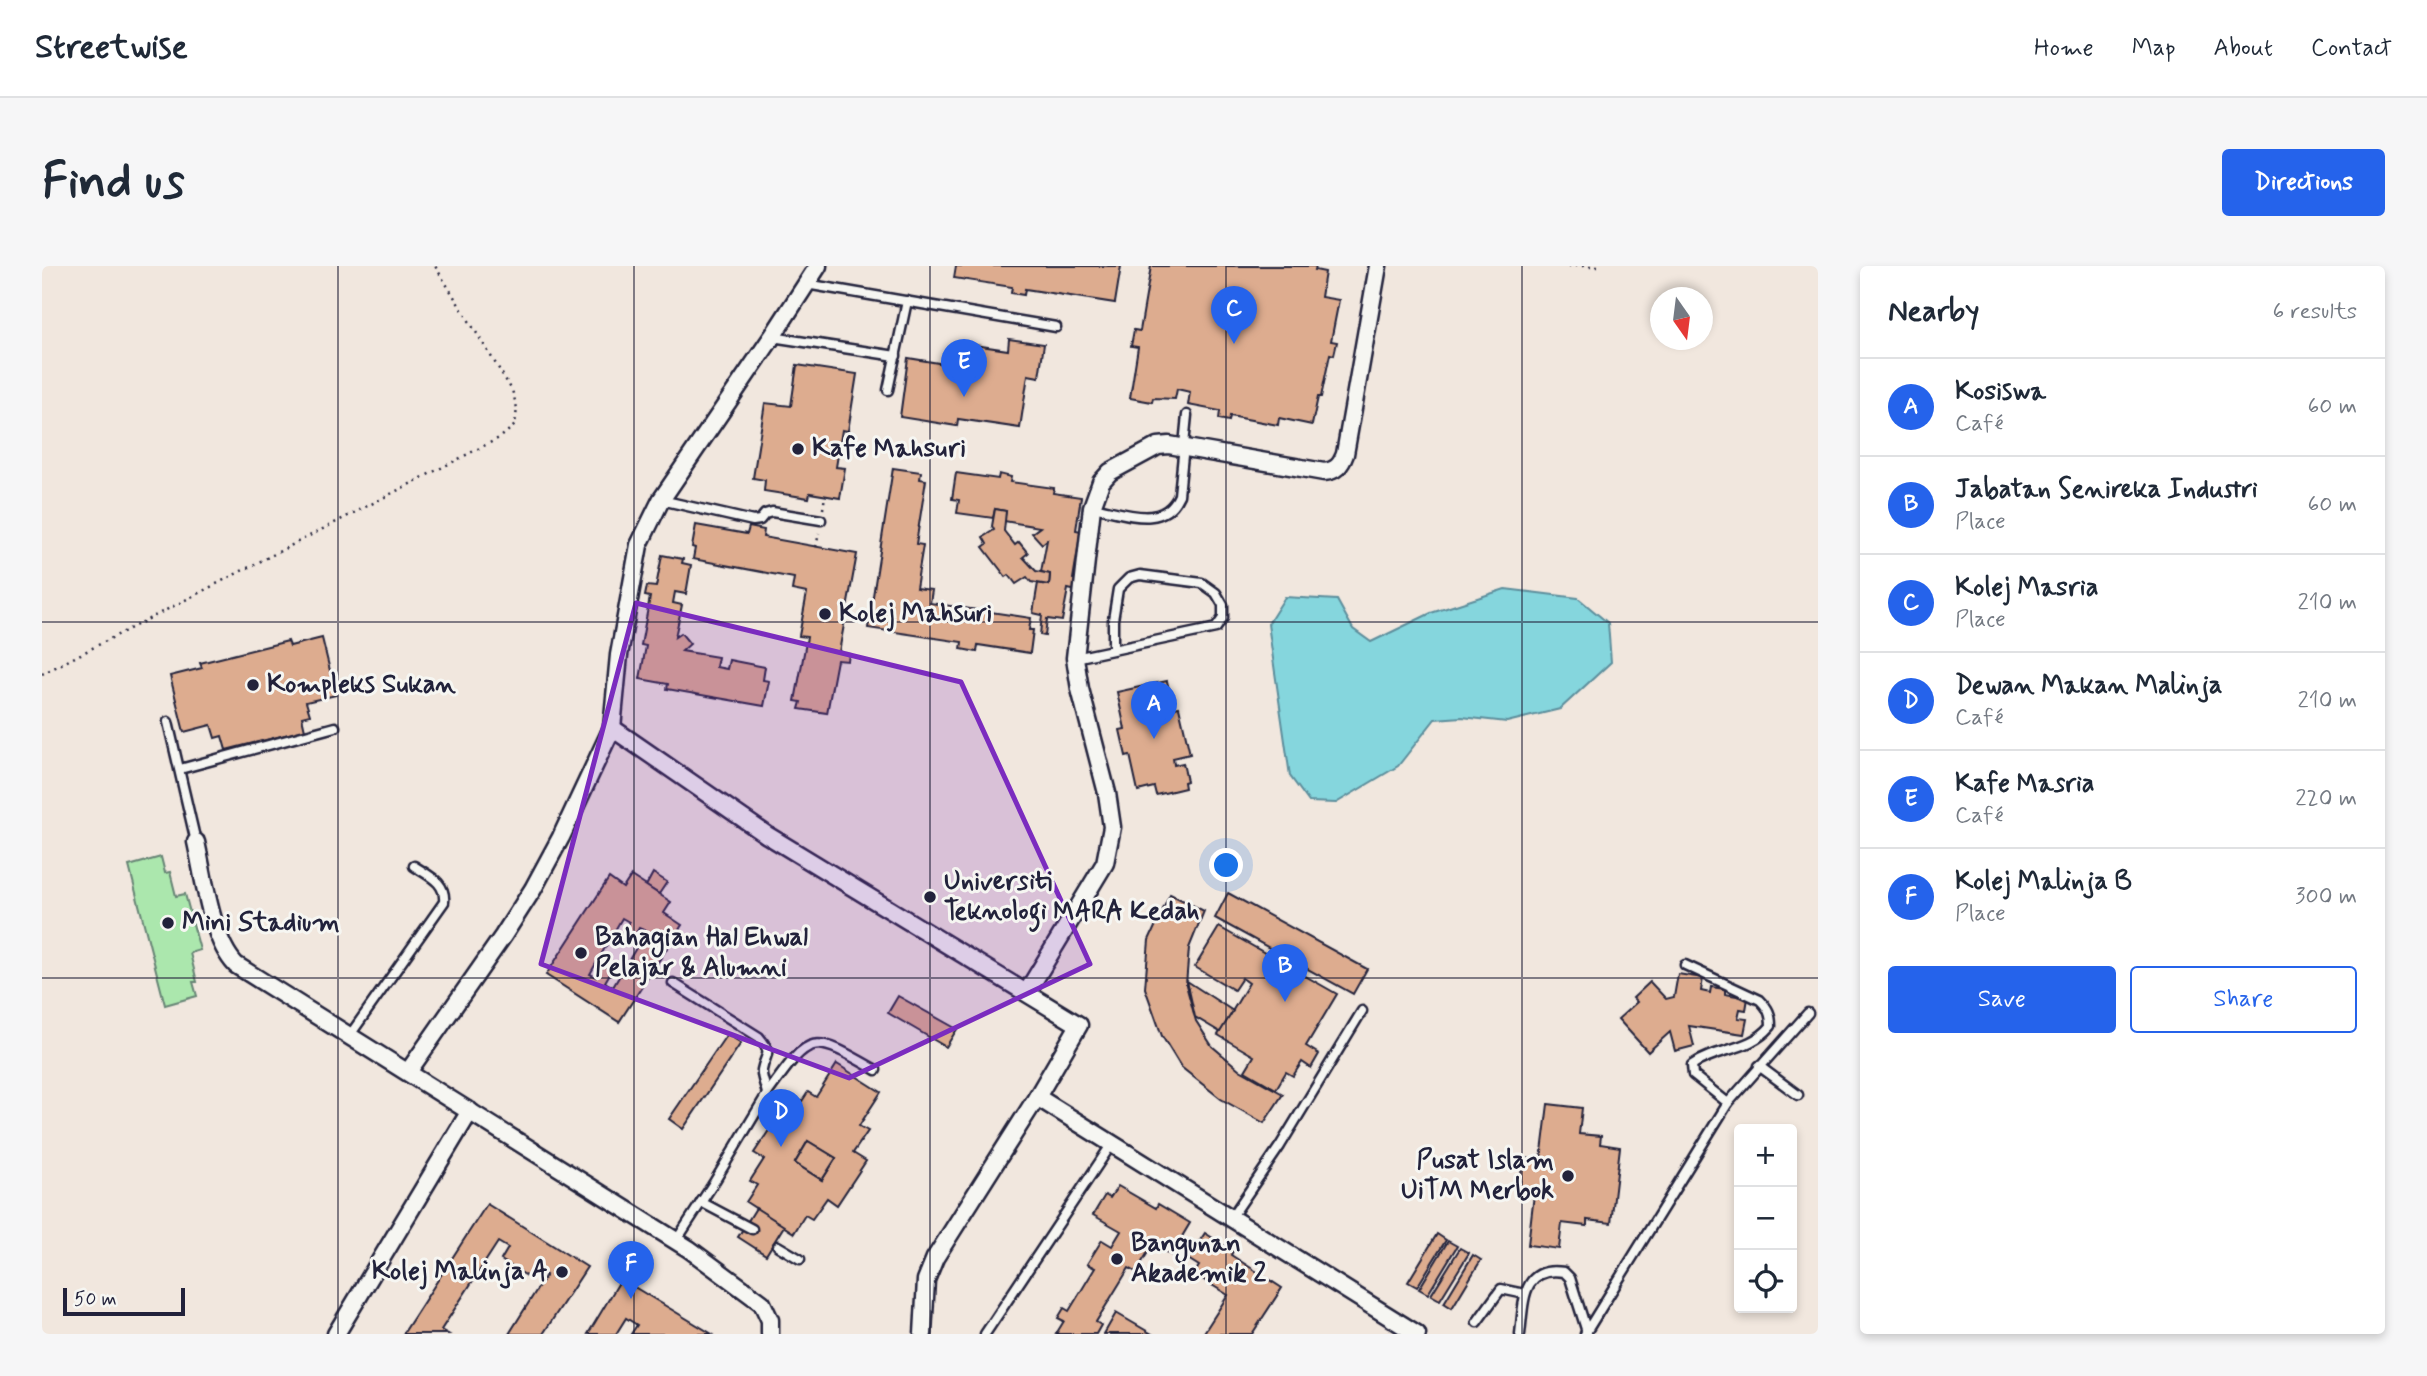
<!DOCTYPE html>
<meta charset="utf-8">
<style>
:root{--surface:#fff;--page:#f6f6f7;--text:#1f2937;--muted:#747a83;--line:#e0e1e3;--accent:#2563eb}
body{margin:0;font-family:Mynerve,sans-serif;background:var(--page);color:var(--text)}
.controls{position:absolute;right:21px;bottom:21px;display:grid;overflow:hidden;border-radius:7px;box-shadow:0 4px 10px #0003}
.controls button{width:63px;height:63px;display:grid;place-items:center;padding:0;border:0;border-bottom:2px solid var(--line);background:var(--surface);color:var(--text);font:35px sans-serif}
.compass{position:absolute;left:1608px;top:21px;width:63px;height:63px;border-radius:50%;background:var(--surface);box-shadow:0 4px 10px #0003;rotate:166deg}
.scale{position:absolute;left:21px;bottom:18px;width:122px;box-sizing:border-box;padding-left:7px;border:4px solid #22223b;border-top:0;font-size:19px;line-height:24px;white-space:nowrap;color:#22223b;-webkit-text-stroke:5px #f6f6f2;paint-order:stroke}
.you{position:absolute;left:1185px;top:600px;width:24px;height:24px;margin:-18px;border:5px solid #fff;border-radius:50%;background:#1a73e8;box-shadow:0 0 0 10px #1a73e833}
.badge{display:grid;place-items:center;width:46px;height:46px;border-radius:50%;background:var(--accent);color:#fff;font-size:23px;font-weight:700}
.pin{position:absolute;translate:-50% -58px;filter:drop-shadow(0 2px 4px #0008)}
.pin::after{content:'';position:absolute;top:37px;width:24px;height:21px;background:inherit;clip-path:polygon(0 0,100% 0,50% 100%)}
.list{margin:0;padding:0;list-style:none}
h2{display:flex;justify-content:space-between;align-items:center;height:91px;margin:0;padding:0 28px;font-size:30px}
h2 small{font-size:23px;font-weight:400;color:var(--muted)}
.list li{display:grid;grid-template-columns:46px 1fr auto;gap:21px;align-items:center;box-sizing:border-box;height:98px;padding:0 28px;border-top:2px solid var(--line)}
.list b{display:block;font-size:26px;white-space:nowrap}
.list p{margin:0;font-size:23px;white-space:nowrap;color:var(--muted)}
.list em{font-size:23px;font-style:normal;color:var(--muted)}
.actions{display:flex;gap:14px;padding:21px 28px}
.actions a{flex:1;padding:16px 0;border:2px solid var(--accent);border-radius:7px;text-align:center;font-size:24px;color:var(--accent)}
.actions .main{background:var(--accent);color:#fff}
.icon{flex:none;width:38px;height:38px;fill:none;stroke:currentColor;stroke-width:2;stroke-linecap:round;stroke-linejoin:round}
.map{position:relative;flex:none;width:1776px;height:1068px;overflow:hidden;border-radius:7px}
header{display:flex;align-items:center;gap:42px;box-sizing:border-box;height:98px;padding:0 35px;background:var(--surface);border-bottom:2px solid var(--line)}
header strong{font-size:33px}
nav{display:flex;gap:38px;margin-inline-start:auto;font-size:24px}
.intro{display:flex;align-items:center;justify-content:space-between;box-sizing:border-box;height:168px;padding:0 42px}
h1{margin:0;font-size:49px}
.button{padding:18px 32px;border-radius:7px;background:var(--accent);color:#fff;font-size:24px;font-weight:700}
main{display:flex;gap:42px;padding:0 42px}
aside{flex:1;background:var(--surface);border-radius:7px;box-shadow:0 4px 10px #0003}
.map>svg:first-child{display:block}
</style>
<header>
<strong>Streetwise</strong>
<nav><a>Home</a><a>Map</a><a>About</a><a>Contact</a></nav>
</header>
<div class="intro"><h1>Find us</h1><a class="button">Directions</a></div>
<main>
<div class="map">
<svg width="1776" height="1068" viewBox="0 0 1776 1068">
<rect width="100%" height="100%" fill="#f1e7de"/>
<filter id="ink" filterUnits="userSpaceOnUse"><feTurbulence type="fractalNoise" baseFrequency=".0143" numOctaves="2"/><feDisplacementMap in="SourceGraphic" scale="14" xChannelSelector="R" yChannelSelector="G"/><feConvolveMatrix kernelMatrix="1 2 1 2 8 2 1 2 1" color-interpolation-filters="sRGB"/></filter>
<g filter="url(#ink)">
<!-- green -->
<path fill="#abe7ad" stroke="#668474" stroke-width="2" d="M119 591 123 607 128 606 134 630 143 628 158 684 148 687 155 716H151L155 730 123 739 87 600Z"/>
<!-- water -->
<path fill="#85d6dd" stroke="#5d8e9c" stroke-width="2" d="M1463 323 1536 332 1566 357 1569 396 1518 443 1465 456 1420 451 1393 453 1356 500 1294 537 1267 536 1248 510 1226 358 1243 331 1295 334 1311 363 1329 376 1389 347Z"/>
<!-- building -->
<g fill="#ddac8f" stroke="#22223b" stroke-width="2" fill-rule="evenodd">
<path d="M914 0H1079L1073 37 983 23 982 29 969 27 970 21 912 12Z"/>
<path d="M1109 0H1274L1273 4 1283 6 1279 31 1297 34 1289 75 1295 76 1292 89 1288 88 1279 131H1276L1270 159 1237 152 1236 159 1188 150 1187 155 1177 153 1178 145 1146 139 1148 126 1135 123 1133 133 1111 132 1110 136 1088 132 1096 81 1089 80 1092 64 1098 65Z"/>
<path d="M967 73 1002 78 997 111 986 109 978 162 916 153 915 160 858 151 866 92 909 99 912 76 966 84Z"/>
<path d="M755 99 815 108 806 165 800 164 794 201 803 202 798 232 768 227 767 232 722 225 723 214 711 212 723 137 749 140Z"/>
<path d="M851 202 879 206 878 213 884 214 874 278 881 279 874 322 890 324 888 337 989 352 987 364H991L988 387 936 379 935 386 919 383 920 376 826 362Z"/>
<path d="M914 207 956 213 957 208 969 211 968 216 1012 222 1011 227 1039 231 1034 264 1039 265 1031 313 1036 314 1035 325 1026 323 1020 355 1005 353 1003 370 998 369 1000 349 991 347 996 317 1007 319 1008 308 999 306 1005 274 1000 278 990 267 998 261 962 255 964 245 953 243 951 252 915 247 917 234 910 233Z"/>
<path d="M953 243 964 245 962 265 973 279 977 276 986 287 981 291 994 305 1008 308 1007 319 989 316 985 311 974 318 967 309 964 311 941 281 945 278 941 271 952 264 950 260Z"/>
<path d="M654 259 705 268 707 261 722 264 721 271 815 288 797 386 807 388 806 395 795 394 785 447 757 443 759 436 753 435 765 371 757 370 765 327 750 324 752 312 651 293 653 282 650 281Z"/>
<path d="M620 289 641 293 640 297 649 299 644 328 633 326 631 337 640 339 633 371 639 367 648 378 640 385 676 391 674 401 685 403 687 394 723 401 721 414 727 415 722 440 625 423 626 418 598 413 604 380 599 379 608 331 603 330 605 320 614 321Z"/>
<path d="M280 372 294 429 264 436 268 449 260 451 263 464 184 484 180 470 173 472 169 459 142 466 128 410 160 402 158 397 246 375 248 380Z"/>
<path d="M1125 415 1129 432 1118 434 1121 445 1137 441 1148 488 1131 492 1132 499 1141 497 1145 515 1142 516 1143 522 1114 529 1112 521 1096 525 1088 489 1084 490 1078 464 1083 463 1075 426Z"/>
<path d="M611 607 625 616 617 628 604 620Z"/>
<path d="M589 610 629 636 622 647 640 659 577 756 504 709 567 612 581 622ZM580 652 587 656 579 669 590 674 597 662 604 665 571 721 563 716 570 704 561 699 554 711 548 708Z"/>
<path d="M1186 627 1325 703 1311 728 1173 652Z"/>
<path d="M1128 628 1162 645 1147 682 1144 719 1154 755 1170 780 1198 804 1241 828 1222 857 1179 833 1139 801 1120 770 1103 722 1107 674Z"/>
<path d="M1177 661 1295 728 1264 780 1277 788 1269 802 1260 796 1251 810 1244 806 1234 823 1203 805 1212 790 1176 769 1207 717 1200 712 1192 724 1153 701Z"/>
<path d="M1636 708 1661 712 1659 725 1668 727 1669 721 1683 723V728L1706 732 1704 744 1698 743 1696 752 1705 753 1702 768 1647 760 1652 780 1633 785 1628 766 1606 786 1576 753 1595 736 1591 732 1608 716 1624 733 1632 731Z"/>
<path d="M1145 715 1191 745 1178 766 1153 751Z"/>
<path d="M856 730 915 763 904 781 846 747Z"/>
<path d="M685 768 699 777 641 863 627 853Z"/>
<path d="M795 798 839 826 817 860 826 865 811 887 824 895 795 939 785 932 770 953 763 949 752 967 704 936 715 919 708 915 722 893 712 887 741 843 751 849 766 826 774 831ZM766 875 794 892 780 914 753 897Z"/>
<path d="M1506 838 1540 842 1537 868 1559 870 1558 878 1578 881 1569 957 1545 954V960L1520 957 1517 983 1486 979 1492 928 1477 926 1481 892 1499 894Z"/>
<path d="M766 875 794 892 780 914 753 897Z"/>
<path d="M1076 920 1114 942 1116 938 1148 957 1129 989 1111 978 1094 1006 1087 1002 1054 1056 1059 1059 1054 1068H1014L1022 1055 1016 1052 1022 1042 1027 1045 1053 1002 1045 998 1060 974 1070 980 1079 965 1051 949 1063 929 1068 932Z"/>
<path d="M445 938 545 1001 501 1068H467L504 1009 494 1003 488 1012 459 994 466 982 456 976 399 1064 406 1068H361Z"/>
<path d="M714 942 742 960 724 989 696 971Z"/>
<path d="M1163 967 1191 985 1189 989 1240 1022 1210 1068H1161L1186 1029 1152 1008 1157 1000 1146 993Z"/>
<path d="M1395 968 1404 974 1375 1021 1366 1016Z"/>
<path d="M1406 975 1415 980 1386 1028 1377 1023Z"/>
<path d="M1418 982 1427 987 1398 1034 1389 1029Z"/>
<path d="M1431 989 1439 994 1410 1042 1402 1037Z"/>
<path d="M579 1013 670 1068H589L595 1059 584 1052 574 1068H546Z"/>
<path d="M1074 1047 1110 1068H1062Z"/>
</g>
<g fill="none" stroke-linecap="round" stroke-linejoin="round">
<!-- lane casing -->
<g stroke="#22223b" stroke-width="13">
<g id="lane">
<path d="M764 18 1014 61"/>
<path d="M730 71 854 90"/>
<path d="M846 124 865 35"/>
<path d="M619 234 711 255 718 254 723 248 730 246 779 254"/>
<path d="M1050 241C1081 246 1121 265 1137 229L1145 149"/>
<path d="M1033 392 1174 362 1181 352V339L1174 327 1160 317 1098 309 1087 312 1076 323 1071 354V384"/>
<path d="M126 456 154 576"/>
<path d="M138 503 293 461"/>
<path d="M1643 699 1718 734C1726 742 1729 748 1729 760 1707 786 1676 781 1650 799L1651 809 1686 837"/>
<path d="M631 717 717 771C732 789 723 787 720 804 719 812 724 820 725 828L671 918 634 975"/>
<path d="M308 769 402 636C404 616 387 610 372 600"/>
<path d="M1717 800 1756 829"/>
<path d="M725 828C769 767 768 766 834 804"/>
<path d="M659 936 710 963"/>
<path d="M1189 952 1238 880 1320 745"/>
<path d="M736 980 758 993"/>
<path d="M1435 1056 1459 1023 1483 1028"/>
<path d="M943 1068 1069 879"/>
<path d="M1478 1068C1482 1037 1479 999 1522 1006L1528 1012 1545 1066"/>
<path d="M1543 1068 1686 837 1766 747"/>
</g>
</g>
<!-- street casing -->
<g stroke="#22223b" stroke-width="21">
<g id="street">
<path d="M570 462 725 569 1037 759 995 831"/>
<path d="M154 576C162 611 169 673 194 699L647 983 720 1037 728 1054V1068"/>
<path d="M985 726 1063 597 1070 561 1065 527 1038 423 1033 392 1050 241 1059 216 1068 206 1116 180 1127 179 1282 206C1294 205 1299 199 1303 188L1336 0"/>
<path d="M366 806 461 670 491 623 519 571 570 462 577 389 597 279 619 234 730 71 776 0"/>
<path d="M294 1068 428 845"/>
<path d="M881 1068 884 1014 893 992 995 831 1375 1068"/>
</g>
</g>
<!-- path -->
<g stroke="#22223b" stroke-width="2.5" stroke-dasharray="2 5" stroke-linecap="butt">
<path d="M1526 0H1557"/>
<path d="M781 243 783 230"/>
<path d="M774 281 777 267"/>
<path d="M0 408 459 171 473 159 475 142 470 124 393 0"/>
</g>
<!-- lane -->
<use href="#lane" stroke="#f6f6f2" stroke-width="8"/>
<!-- street -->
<use href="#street" stroke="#f6f6f2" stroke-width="16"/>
</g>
</g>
<!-- marked area -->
<path fill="#7b2cbf" fill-opacity="0.2" stroke="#7b2cbf" stroke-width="5" stroke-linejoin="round" d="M594 337 919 416 1048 698 807 812 499 698Z"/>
<!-- grid -->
<path fill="none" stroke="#22223b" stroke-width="2" stroke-opacity="0.55" d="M296 0V1068M592 0V1068M888 0V1068M1184 0V1068M1480 0V1068M0 356H1776M0 712H1776"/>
<!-- markers -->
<g fill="#22223b" stroke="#f6f6f2" stroke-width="2.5">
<circle cx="756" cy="183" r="7"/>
<circle cx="783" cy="348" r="7"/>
<circle cx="211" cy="419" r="7"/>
<circle cx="888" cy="631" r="7"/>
<circle cx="126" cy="657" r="7"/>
<circle cx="539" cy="687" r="7"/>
<circle cx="1526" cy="910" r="7"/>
<circle cx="1075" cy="993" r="7"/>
<circle cx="520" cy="1006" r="7"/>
</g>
<g text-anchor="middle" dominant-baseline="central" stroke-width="6" stroke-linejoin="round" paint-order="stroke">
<!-- poi labels -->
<g font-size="26" font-weight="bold" fill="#22223b" stroke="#f6f6f2" text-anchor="start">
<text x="770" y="183">Kafe Mahsuri</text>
<text x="797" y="348">Kolej Mahsuri</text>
<text x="225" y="419">Kompleks Sukan</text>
<text x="902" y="616">Universiti<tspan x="902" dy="30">Teknologi MARA Kedah</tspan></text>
<text x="140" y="657">Mini Stadium</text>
<text x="553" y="672">Bahagian Hal Ehwal<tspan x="553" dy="30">Pelajar &amp; Alumni</tspan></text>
<text x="1512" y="895" text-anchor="end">Pusat Islam<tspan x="1512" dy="30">UiTM Merbok</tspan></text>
<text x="1089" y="978">Bangunan<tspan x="1089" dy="30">Akademik 2</tspan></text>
<text x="506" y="1006" text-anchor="end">Kolej Malinja A</text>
</g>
</g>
</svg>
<div class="controls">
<button>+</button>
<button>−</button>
<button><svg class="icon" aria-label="locate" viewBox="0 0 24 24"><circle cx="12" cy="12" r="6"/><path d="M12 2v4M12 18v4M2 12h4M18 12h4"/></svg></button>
</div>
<svg class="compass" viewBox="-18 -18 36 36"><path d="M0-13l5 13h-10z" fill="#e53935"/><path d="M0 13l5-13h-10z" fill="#747a83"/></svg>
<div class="scale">50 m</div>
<div class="you"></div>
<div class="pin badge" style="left:1112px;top:473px">A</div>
<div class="pin badge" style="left:1243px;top:736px">B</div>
<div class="pin badge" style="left:1192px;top:78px">C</div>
<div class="pin badge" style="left:739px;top:881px">D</div>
<div class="pin badge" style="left:922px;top:131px">E</div>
<div class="pin badge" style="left:589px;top:1033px">F</div>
</div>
<aside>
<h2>Nearby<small>6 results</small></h2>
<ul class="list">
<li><span class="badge">A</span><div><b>Kosiswa</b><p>Café</p></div><em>60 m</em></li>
<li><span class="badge">B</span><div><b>Jabatan Senireka Industri</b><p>Place</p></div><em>60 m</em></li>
<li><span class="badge">C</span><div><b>Kolej Masria</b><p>Place</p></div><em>210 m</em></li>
<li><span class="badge">D</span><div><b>Dewan Makan Malinja</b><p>Café</p></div><em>210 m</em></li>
<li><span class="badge">E</span><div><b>Kafe Masria</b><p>Café</p></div><em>220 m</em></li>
<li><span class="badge">F</span><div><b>Kolej Malinja B</b><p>Place</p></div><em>300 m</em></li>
</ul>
<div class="actions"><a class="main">Save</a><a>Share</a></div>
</aside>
</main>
